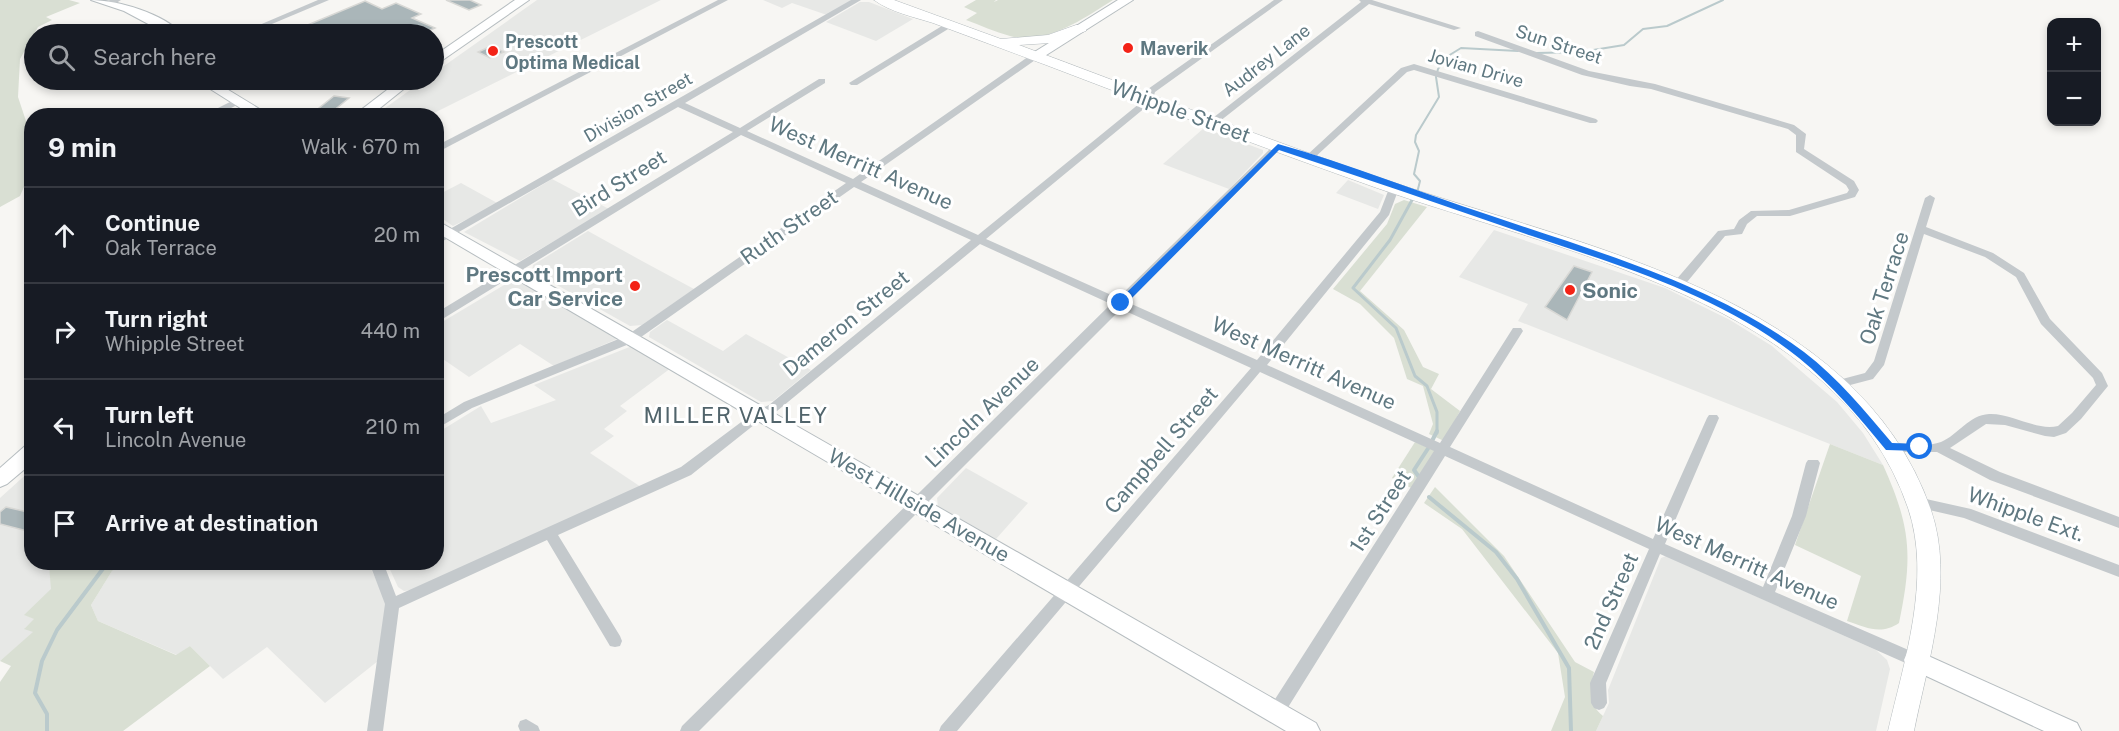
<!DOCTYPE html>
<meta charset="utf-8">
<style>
:root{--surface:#171b24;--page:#242831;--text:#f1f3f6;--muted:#9ea1a6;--line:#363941}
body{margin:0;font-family:"Public Sans",sans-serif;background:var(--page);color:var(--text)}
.controls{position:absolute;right:18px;top:18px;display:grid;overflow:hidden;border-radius:12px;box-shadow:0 3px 9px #0003}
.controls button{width:54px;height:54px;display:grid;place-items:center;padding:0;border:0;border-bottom:2px solid var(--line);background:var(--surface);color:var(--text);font:30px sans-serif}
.stop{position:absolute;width:18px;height:18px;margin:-14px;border:4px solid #1a73e8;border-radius:50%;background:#fff}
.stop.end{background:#1a73e8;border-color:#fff;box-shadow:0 2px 6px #0008}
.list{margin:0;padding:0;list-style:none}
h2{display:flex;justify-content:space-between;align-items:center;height:78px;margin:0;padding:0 24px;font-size:26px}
h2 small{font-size:20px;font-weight:400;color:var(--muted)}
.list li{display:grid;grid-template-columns:39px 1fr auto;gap:18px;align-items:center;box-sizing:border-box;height:96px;padding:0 24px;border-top:2px solid var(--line)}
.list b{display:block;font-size:22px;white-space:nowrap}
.list p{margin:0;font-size:20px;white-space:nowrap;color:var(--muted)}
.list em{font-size:20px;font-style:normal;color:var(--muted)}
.icon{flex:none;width:33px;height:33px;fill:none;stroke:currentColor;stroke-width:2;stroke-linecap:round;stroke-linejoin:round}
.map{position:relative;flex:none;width:2119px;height:731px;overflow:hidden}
.search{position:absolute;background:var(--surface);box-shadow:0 3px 9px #0003;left:24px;top:24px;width:420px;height:66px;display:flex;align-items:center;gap:15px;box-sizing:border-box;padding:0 21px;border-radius:33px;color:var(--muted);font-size:22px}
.panel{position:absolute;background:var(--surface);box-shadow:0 3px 9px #0003;left:24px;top:108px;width:420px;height:462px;border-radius:24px}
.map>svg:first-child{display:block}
</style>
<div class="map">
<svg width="2119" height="731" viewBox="0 0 2119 731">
<rect width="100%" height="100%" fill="#f7f6f3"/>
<!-- built -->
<g fill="#e7e8e6">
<path d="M537 0H661L430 115 374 116 424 80H434V73Z"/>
<path d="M763 0H852L827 15 792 3 782 8Z"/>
<path d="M860 2H869L913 19 876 41 826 22Z"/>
<path d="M1204 128 1263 150V153L1229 189 1163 164Z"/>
<path d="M552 179 609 209 520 261 464 232Z"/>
<path d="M1348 180 1384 195 1378 209 1336 193Z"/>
<path d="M461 183 499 204 453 226 437 215 436 196Z"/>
<path d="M1494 230 1665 288 1730 320 1772 346 1837 402 1863 433 1883 465 1518 321 1528 304 1459 277Z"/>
<path d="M588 231 642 261 694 289 642 325 630 326 532 271 533 265Z"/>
<path d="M514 279H519L617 339 554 366 520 344 469 377 437 355V325Z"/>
<path d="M667 320 723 351 746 334 811 370 773 401 761 402 649 337 650 332Z"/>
<path d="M632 346 671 368 620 406 627 411 604 429 614 436 590 453 641 487 411 590 404 591 398 587 387 563 436 562 437 433 481 406 491 423 556 400 534 385Z"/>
<path d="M966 468 1028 503 996 539 938 506 937 498Z"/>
<path d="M31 470 32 562 54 563 49 566 52 589 25 615 35 619 25 628 34 632 0 661V498Z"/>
<path d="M1666 556 1876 650 1887 660 1890 669 1876 731H1596L1609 703 1608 690 1661 558Z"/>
<path d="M368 562 387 604 383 657 325 703 267 647 223 679 190 646 177 655 98 621 91 605 112 571 124 563Z"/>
</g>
<!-- green -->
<g fill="#d9dfd3">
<path d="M0 0H69L80 3 46 17 52 20 38 27 20 59 18 97 31 136V171L20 196 0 207Z"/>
<path d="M976 0H996L994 2 998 0H1113C1084 18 1046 46 1010 36 995 32 980 25 966 20L977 13 964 7Z"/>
<path d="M1404 200 1427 207 1360 291 1404 330 1423 367 1439 374 1431 389 1460 411 1444 441 1429 434 1433 424 1423 386 1407 379 1394 338 1360 304 1333 289 1387 224 1395 204Z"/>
<path d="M1415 442 1438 452 1413 489 1392 478Z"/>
<path d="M1830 444 1883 465C1911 527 1913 556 1899 623 1881 635 1867 628 1847 621L1861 576 1795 545Z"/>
<path d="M1435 487 1504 556 1575 662 1594 672C1590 689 1588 704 1603 716L1596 731H1551L1565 697 1558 653 1462 529 1424 503Z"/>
<path d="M54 562 124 563 112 571 91 605 98 621 176 655 190 646 210 666 123 731H0V682L11 666 0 661 33 632 24 629 34 619 24 615 51 589 49 566Z"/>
</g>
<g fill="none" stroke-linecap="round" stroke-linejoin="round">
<!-- stream-far2 -->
<g stroke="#bacacc" stroke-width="2">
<path d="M1537 53 1581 52 1624 45 1643 29 1667 26 1723 0"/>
<path d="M1417 193 1420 181 1414 174 1419 151 1415 142 1416 135 1439 97 1436 77 1438 69 1448 56 1461 48 1518 51"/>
</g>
<!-- stream-far1 -->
<path stroke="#bacacc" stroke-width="3" d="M1417 191 1390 240 1353 288 1396 328 1415 376 1427 386 1437 412V433"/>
<!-- stream -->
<g stroke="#bacacc" stroke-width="4">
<path d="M1432 441 1437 431"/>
<path d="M1419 477 1414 470 1429 447"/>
<path d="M1429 497 1496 552 1517 579 1569 668 1571 731"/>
<path d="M47 731V714L35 693 42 661 57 630 108 562"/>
</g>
</g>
<!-- building -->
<g fill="#aab6b9" stroke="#d8d8d5" stroke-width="1.5">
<path d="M446 0H470L481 5 469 10Z"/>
<path d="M365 1 382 9 396 3 421 14 412 18 435 28 421 34H286Z"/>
<path d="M491 46 504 52 490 58 478 52Z"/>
<path d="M334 96 349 98 327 116H309Z"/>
<path d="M1574 266 1592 272 1567 320 1545 307Z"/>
<path d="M6 507 32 513V528L27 531 0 524V512Z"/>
</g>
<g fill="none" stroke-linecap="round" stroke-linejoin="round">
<!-- secondary casing -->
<g stroke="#b6bdc0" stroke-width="2">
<g id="secondary">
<path d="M91 0C118 0 164 14 182 34H167L124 11Z"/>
<path d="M515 0H529L434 66V56Z"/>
<path d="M1118 0H1133L1040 59 1035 60 1028 56Z"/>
<path d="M196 80H212L271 116H253Z"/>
<path d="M400 80H415L370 116H353Z"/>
<path d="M436 220 1316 723 1320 731H1286L436 232Z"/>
<path d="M32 444V463L7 484 0 487V468L25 446Z"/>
<path d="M1915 650 2077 723 2081 731H2044L1907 667 1904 660 1907 653Z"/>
</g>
</g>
<!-- primary casing -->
<g stroke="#b4bbbe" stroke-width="1">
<path id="primary" d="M874 0H894L1001 39 1048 35 1076 25H1086V31L1050 43 1019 45C1143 91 1267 140 1392 182 1579 246 1857 296 1931 510 1955 580 1928 661 1914 731H1888C1904 661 1932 579 1908 508 1838 302 1557 251 1377 188 1266 149 1156 107 1046 65 1008 51 971 37 933 23 914 17 890 12 874 0Z"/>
</g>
<!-- street -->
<g fill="#c4c9cc" fill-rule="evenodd">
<path d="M110 0H121L113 5H107L106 3Z"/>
<path d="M318 0H329L248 34H238Z"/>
<path d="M718 0H728L436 153V146Z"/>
<path d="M851 0H861L685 103 740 128 819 79H825V83L747 131 853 179 1032 54H1038V58L861 182 978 235 1145 99 1148 89 1274 0H1283L1155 92 1152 102 986 239 1118 298 1275 144H1281V148L1127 302 1257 360 1380 212 1390 186H1398L1399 188 1389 215 1267 365 1440 443 1513 328H1521L1523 331 1450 447 1653 539 1707 418 1709 415H1717L1719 418 1665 544 1763 587 1792 516 1806 463 1808 460H1818L1820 463 1806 516 1775 592 1920 655 1923 660 1920 665 1915 667 1910 665 1660 554 1606 683 1607 703 1604 708 1599 710 1594 708 1591 703 1590 683 1649 549 1445 456 1282 717 1276 719 1270 717 1268 712 1270 707 1434 451 1260 372 957 731H939L941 726 1251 368 1121 309 699 731H680L682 726 1111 304 980 244 777 411 764 417 691 475 558 535 620 636 622 641 620 646 615 647 610 646 547 540 399 608 383 731H367L385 604 369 562H383L396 596 681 467 756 411 769 405 971 240 854 187 634 342 472 408 436 429V419L464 402 626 336 846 183 741 135 436 323V313L733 132 678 107 436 245V237Z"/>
<path d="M1359 0H1372L1461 28 1454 30 1369 4 1215 125H1209V121L1361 2Z"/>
<path d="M950 21 954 24 953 26 857 85H851L849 83Z"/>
<path d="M1478 31 1589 71 1655 84 1794 125 1806 134 1804 149 1854 181 1859 190 1855 197 1790 216H1757L1747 224 1742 234 1725 236 1683 287H1675L1673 284 1675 281 1718 231 1734 229 1739 220 1751 211 1789 210 1847 193 1849 190 1846 185 1796 152V135L1788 129 1651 89 1630 86 1582 75 1475 36V32Z"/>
<path d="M1414 64 1596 119 1598 121 1596 123H1590L1414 70 1407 72 1312 160H1306V156L1401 68Z"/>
<path d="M238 98 243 101 241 103 215 116H202Z"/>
<path d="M1930 195 1935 198 1926 227 1993 253 2024 273 2050 319 2102 373 2108 386 2081 419 2066 433 2054 437 2045 436 2005 425 1986 424 1950 448 2000 472 2119 517V528L1990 480 1937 452H1889L1884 450 1883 447 1884 444 1889 442C1905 443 1925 448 1941 442 1958 435 1969 415 1989 414 2013 413 2035 431 2058 426L2072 413 2096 385 2093 378 2041 324 2016 277 1985 257 1924 234 1884 365 1873 379 1835 389 1829 385 1831 382 1865 373 1874 361 1925 198Z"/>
<path d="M1917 497 1971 509 2119 565V577L1964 518 1912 506 1910 502 1912 498Z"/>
<path d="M526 719 538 726 540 731H520L518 726 520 721Z"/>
</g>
<!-- secondary -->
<use href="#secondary" fill="#fff" fill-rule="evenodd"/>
<!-- primary -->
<use href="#primary" fill="#fff" fill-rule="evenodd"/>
</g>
<!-- route -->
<path fill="#1a73e8" d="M1278 144C1349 164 1419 192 1489 215 1597 252 1711 283 1804 352 1838 378 1865 411 1892 443L1920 444 1926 447 1920 451 1886 450C1859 417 1832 385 1799 358 1722 296 1624 267 1532 236 1448 207 1364 178 1279 150L1124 306H1118V301Z"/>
<!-- markers -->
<g fill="#f32317" stroke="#fff" stroke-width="2">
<circle cx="1128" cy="48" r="6"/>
<circle cx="493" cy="51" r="6"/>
<circle cx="635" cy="286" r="6"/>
<circle cx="1570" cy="290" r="6"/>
</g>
<g text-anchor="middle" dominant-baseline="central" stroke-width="6" stroke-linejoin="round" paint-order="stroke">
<!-- far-poi labels -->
<g font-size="18" font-weight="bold" fill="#5f7881" stroke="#fff" text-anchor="start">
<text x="505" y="41">Prescott<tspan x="505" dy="21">Optima Medical</tspan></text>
<text x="1140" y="48">Maverik</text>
</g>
<!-- far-street labels -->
<g font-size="18" fill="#5f7881" stroke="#fff">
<text transform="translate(1559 44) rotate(18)">Sun Street</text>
<text transform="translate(1266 60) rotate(-38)">Audrey Lane</text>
<text transform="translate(1476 68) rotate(16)">Jovian Drive</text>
<text transform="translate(638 107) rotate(-30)">Division Street</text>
</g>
<!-- street labels -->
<g font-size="21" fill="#5f7881" stroke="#fff">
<text transform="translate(1181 111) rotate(20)">Whipple Street</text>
<text transform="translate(861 163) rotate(24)">West Merritt Avenue</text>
<text transform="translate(619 183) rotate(-32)">Bird Street</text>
<text transform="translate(789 227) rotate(-35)">Ruth Street</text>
<text transform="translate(1884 288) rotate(-72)">Oak Terrace</text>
<text transform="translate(846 323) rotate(-39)">Dameron Street</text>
<text transform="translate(1304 363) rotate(24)">West Merritt Avenue</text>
<text transform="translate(982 412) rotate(-44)">Lincoln Avenue</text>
<text transform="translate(1161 450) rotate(-49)">Campbell Street</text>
<text transform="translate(919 505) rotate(30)">West Hillside Avenue</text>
<text transform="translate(1380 511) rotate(-57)">1st Street</text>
<text transform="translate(2026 514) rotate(20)">Whipple Ext.</text>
<text transform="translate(1747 563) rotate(24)">West Merritt Avenue</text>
<text transform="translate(1611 601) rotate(-66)">2nd Street</text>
</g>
<!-- poi labels -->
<g font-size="21" font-weight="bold" fill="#5f7881" stroke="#fff" text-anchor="end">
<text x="623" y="274">Prescott Import<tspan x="623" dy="24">Car Service</tspan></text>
<text x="1582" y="290" text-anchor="start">Sonic</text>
</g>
<!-- neighbourhood labels -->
<g font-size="22" letter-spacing="1.5" fill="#51646b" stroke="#fff">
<text x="736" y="415">MILLER VALLEY</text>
</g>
</g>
</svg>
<div class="controls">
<button>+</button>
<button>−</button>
</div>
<div class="stop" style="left:1920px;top:447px"></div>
<div class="stop end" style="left:1121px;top:303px"></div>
<div class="search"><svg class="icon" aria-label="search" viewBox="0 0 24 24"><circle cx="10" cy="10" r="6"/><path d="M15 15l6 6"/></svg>Search here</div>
<section class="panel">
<h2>9 min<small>Walk · 670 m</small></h2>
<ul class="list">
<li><svg class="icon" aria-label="ahead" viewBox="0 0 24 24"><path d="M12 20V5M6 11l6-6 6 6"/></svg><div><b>Continue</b><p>Oak Terrace</p></div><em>20 m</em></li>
<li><svg class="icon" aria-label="right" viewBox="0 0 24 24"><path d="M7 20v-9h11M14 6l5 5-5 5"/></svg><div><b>Turn right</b><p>Whipple Street</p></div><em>440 m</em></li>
<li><svg class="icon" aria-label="left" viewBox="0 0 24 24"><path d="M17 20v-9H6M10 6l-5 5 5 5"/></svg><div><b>Turn left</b><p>Lincoln Avenue</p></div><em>210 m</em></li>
<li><svg class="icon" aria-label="arrive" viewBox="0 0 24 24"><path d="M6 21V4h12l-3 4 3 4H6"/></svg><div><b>Arrive at destination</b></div></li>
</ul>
</section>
</div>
